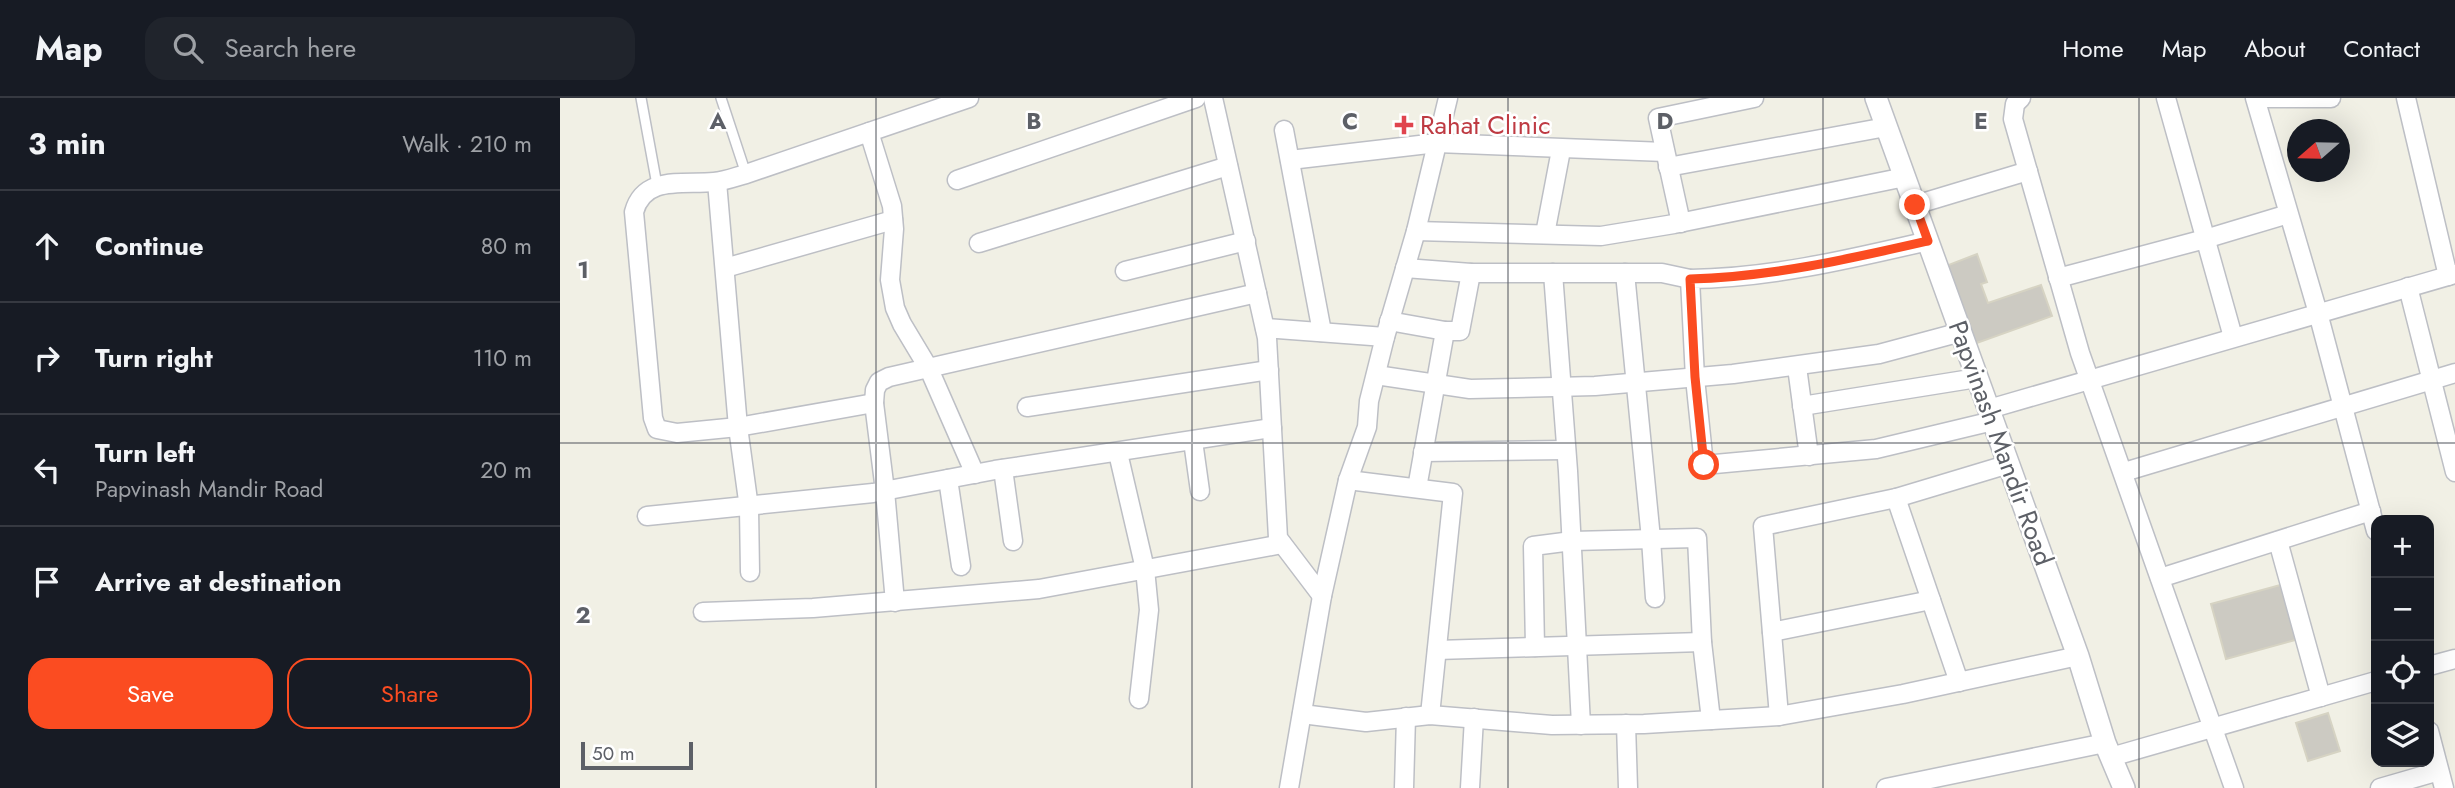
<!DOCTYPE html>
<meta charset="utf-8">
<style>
:root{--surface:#171b24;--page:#20242c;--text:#f1f3f6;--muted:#9ea1a6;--line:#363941;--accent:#fb4c21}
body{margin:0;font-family:Jost,sans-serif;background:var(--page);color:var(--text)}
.controls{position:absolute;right:21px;bottom:21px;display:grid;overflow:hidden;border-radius:14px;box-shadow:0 7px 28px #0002}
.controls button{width:63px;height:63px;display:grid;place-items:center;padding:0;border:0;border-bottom:2px solid var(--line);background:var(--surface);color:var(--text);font:35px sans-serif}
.compass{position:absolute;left:1727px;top:21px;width:63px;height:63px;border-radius:50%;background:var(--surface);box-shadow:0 7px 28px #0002;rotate:250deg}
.scale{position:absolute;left:21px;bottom:18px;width:112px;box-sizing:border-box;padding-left:7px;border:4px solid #5d6067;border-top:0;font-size:19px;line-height:24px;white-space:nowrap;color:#5d6067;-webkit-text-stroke:5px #fff;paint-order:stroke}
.stop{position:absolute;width:21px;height:21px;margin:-16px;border:5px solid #fb4c21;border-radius:50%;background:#fff}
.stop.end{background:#fb4c21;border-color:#fff;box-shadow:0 2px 7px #0008}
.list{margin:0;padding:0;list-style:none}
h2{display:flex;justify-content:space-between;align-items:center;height:91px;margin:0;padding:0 28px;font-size:30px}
h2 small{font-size:23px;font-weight:400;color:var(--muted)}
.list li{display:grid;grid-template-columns:46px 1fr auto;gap:21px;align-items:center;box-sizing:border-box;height:112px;padding:0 28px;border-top:2px solid var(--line)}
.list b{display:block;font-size:26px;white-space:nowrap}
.list p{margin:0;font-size:23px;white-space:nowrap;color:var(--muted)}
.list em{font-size:23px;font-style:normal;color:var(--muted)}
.actions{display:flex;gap:14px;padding:21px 28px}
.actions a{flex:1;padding:16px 0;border:2px solid var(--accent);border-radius:21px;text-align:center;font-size:24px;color:var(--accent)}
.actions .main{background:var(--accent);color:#fff}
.icon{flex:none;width:38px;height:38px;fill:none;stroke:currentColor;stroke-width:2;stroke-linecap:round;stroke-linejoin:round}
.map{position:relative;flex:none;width:1895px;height:690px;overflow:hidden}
header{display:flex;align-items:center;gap:42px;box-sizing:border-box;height:98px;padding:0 35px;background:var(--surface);border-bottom:2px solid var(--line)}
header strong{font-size:33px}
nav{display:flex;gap:38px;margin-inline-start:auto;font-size:24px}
.search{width:490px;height:63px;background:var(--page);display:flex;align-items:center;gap:18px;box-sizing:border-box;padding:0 24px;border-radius:21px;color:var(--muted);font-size:26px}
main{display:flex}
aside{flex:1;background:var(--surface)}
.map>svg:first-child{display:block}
</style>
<header>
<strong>Map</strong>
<div class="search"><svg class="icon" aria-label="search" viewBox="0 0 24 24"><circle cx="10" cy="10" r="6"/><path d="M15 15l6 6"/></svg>Search here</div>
<nav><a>Home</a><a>Map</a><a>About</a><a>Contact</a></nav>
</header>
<main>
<aside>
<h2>3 min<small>Walk · 210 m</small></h2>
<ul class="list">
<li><svg class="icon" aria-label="ahead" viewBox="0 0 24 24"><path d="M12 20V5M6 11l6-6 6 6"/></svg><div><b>Continue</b></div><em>80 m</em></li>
<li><svg class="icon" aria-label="right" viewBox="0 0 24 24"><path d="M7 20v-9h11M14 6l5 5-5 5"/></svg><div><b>Turn right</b></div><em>110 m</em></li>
<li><svg class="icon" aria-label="left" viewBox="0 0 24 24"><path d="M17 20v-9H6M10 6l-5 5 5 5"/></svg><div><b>Turn left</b><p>Papvinash Mandir Road</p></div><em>20 m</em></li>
<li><svg class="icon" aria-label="arrive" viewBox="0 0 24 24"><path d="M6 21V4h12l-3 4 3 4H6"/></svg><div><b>Arrive at destination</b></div></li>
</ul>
<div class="actions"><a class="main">Save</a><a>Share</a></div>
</aside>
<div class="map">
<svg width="1895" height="690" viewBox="0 0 1895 690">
<rect width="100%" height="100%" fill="#f1f0e5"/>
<!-- building -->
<g fill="#cccac2" stroke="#d6d3c3" stroke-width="2">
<path d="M1417 156 1427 184 1421 186 1428 205 1481 187 1492 218 1414 246 1386 168Z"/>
<path d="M1724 486 1739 541 1666 561 1651 506Z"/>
<path d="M1768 615 1780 653 1748 663 1736 625Z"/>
</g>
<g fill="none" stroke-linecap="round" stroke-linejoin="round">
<!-- service casing -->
<g stroke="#bdbfc5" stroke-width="12">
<g id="service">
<path d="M81 0 97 87"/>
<path d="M161 0 186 76"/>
</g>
</g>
<!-- minor casing -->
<g stroke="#bdbfc5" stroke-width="21">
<g id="minor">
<path d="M653 0 707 240 718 440 762 498"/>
<path d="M1461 0 1455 6 1453 21 1520 255 1674 690"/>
<path d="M1606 0 1673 239"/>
<path d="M1695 0 1758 215 1816 433"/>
<path d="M1699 0H1771"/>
<path d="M1846 0 1888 178"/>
<path d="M724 32 762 234"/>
<path d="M309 34 332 108 334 131 330 182 335 210 342 226 369 271 415 376"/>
<path d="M730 62 877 45 1105 54"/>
<path d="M1108 69 1326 29"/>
<path d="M397 82 636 0"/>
<path d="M157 84 178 329 189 410 190 474"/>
<path d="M1355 107 1468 73"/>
<path d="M1121 125 1098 20 1194 0"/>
<path d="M856 133 1041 138 1114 126 1345 79"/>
<path d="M985 136 1001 52"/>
<path d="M1368 143C1290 161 1211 180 1130 181L1135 280 1144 367 1316 351 1433 323"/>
<path d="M419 145 668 68"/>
<path d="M165 170 333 122"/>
<path d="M845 170 911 175H1102L1130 181"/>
<path d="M565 173 686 143"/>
<path d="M993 175 1008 373 1021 627"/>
<path d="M1065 175 1091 441 1095 500"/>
<path d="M1498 180 1645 141 1728 116"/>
<path d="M1848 189 1895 374"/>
<path d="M829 223 885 233 857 390"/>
<path d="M705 230 825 239"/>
<path d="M885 233H900L911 175"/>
<path d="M1237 269 1249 358"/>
<path d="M816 277 910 291 1035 288 1173 276 1319 256 1401 234"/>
<path d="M314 305 178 329 117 335 97 331 93 320 74 114C84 77 123 87 154 84 165 83 175 79 186 76L409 0"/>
<path d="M1242 308 1417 280"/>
<path d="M467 309 709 272"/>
<path d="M1429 311 1895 176"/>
<path d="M633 343 640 393"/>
<path d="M863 354 1006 352"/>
<path d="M558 355 585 471 589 512 579 601"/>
<path d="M443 371 453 443"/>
<path d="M1564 374 1895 275"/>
<path d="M388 381 401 468"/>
<path d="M788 382 893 395 870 617"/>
<path d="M1336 400 1449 366"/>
<path d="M87 418 313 395 435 372 712 330"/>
<path d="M1718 443 1761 599"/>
<path d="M1600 480 1811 413"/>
<path d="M335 504 325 393 314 305 315 292 319 284 329 279 697 195"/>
<path d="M143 514 253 510 479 491 722 446"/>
<path d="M1212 534 1371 502"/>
<path d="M975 549 973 448 1012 443 1137 440 1142 544 1151 622"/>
<path d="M877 552 1142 544"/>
<path d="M1869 568 1895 561"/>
<path d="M742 616 806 624 870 617 992 627 1084 626 1219 618 1343 596 1518 558"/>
<path d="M1219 618 1203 428 1336 400 1399 584"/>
<path d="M1066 626 1068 690"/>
<path d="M1869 633 1884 690"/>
<path d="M1551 659 1816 583"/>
<path d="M729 690 762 498 788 382 807 329 809 303 825 239 856 133 888 0"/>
<path d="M844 690 846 619"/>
<path d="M910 690 914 620"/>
<path d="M1326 690 1545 645"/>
<path d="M1820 690 1879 673"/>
</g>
</g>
<!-- tertiary casing -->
<g stroke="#bdbfc5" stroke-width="24">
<path id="tertiary" d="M1316 0 1518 558 1545 645 1564 690"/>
</g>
<!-- service -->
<use href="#service" stroke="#fff" stroke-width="9"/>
<!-- minor -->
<use href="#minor" stroke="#fff" stroke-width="18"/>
<!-- tertiary -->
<use href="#tertiary" stroke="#fff" stroke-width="21"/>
</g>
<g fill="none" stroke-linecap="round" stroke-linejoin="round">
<!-- route -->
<path stroke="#fb4c21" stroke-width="9" d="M1144 367 1135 279 1130 181C1211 179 1289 161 1368 143L1355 107"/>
</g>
<!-- grid -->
<path fill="none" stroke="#5d6067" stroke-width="2" stroke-opacity="0.55" d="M316 0V690M632 0V690M948 0V690M1263 0V690M1579 0V690M0 345H1895"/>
<!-- markers -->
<path fill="#e0444e" stroke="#fff" stroke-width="2.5" d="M840.5 16.5h7v7h7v7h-7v7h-7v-7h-7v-7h7z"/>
<g text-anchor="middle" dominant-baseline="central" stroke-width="5" stroke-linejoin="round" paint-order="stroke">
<!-- health labels -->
<g font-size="26" fill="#be3a42" stroke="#fff" text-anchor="start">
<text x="860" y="27">Rahat Clinic</text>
</g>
<!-- street labels -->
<g font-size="26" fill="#5d6067" stroke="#fff">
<text transform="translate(1441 345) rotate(70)">Papvinash Mandir Road</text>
</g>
</g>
<g font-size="23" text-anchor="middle" font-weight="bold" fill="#5d6067" stroke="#fff" stroke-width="5" stroke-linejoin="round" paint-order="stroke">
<text x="158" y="31">A</text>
<text x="474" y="31">B</text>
<text x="790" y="31">C</text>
<text x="1105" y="31">D</text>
<text x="1421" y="31">E</text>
<text x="23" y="180">1</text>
<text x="23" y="525">2</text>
</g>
</svg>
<div class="controls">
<button>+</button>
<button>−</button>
<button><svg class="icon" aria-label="locate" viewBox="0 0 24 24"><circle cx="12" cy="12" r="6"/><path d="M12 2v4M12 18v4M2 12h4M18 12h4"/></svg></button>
<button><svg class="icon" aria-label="layers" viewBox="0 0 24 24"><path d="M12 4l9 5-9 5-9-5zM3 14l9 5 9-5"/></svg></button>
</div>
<svg class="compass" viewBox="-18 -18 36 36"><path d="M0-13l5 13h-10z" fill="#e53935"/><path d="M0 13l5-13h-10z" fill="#9ea1a6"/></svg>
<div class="scale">50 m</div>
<div class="stop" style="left:1144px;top:367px"></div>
<div class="stop end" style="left:1355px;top:107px"></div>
</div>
</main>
